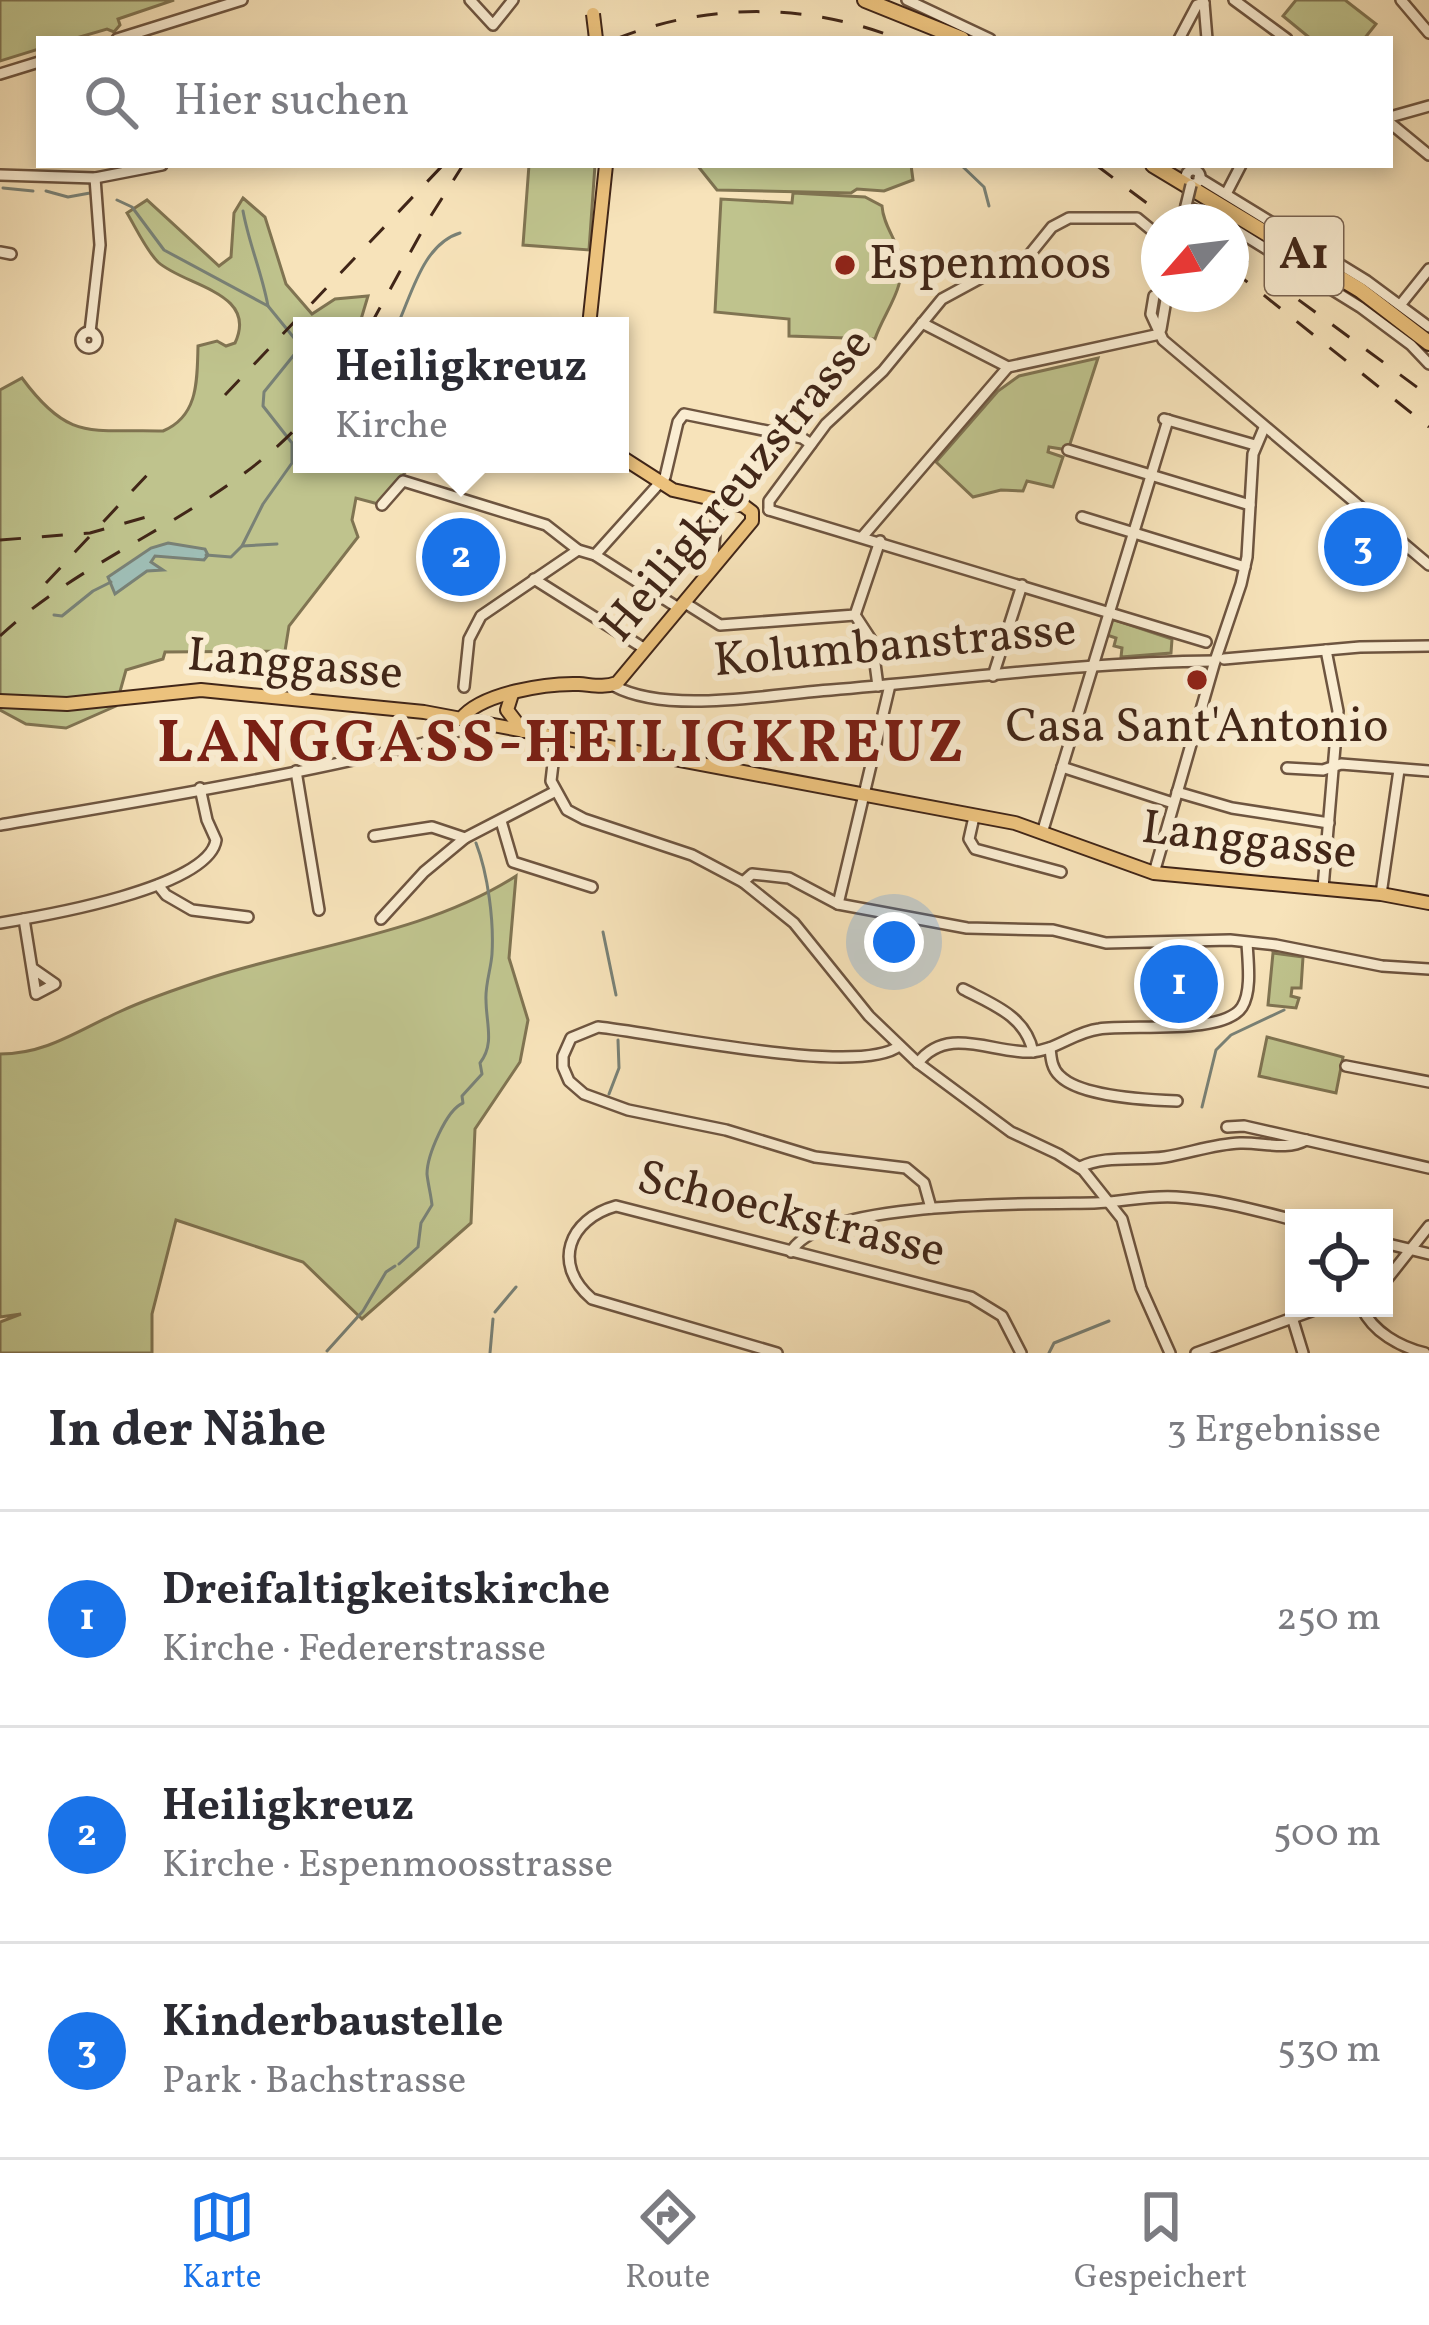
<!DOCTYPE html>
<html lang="de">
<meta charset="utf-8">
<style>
:root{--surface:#fff;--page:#f7f7f7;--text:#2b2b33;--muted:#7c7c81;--line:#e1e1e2;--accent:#1a73e8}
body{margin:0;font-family:Vollkorn,serif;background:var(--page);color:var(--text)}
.controls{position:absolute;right:36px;bottom:36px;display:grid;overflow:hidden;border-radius:0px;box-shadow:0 6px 18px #0003}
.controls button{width:108px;height:108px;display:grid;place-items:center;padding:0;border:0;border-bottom:3px solid var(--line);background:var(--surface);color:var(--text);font:60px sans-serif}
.compass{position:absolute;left:1141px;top:204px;width:108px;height:108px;border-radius:50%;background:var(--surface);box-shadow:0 6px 18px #0003;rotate:242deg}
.you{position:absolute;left:894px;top:942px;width:42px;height:42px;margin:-30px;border:9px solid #fff;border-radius:50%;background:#1a73e8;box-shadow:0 0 0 18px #1a73e833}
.badge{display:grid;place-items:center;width:78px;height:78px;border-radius:50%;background:var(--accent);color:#fff;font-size:39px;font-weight:700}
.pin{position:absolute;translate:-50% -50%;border:6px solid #fff;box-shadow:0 3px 12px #0006}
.popup{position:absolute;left:293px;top:317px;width:336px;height:156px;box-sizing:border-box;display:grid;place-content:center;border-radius:0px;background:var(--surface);filter:drop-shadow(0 3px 9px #0005);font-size:39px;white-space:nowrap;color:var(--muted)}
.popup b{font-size:45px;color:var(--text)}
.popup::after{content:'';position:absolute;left:50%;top:100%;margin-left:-24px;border:24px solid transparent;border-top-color:var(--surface)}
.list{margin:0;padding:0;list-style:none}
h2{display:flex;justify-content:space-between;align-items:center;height:156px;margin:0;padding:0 48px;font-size:51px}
h2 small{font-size:39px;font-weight:400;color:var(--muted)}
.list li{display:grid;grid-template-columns:78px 1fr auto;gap:36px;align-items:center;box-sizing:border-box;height:216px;padding:0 48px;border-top:3px solid var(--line)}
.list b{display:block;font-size:45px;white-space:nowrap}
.list p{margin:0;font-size:39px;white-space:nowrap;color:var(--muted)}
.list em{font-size:39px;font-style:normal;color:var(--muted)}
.icon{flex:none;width:66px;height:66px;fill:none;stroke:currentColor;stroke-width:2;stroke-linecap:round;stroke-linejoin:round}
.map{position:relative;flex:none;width:1429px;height:1353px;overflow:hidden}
.search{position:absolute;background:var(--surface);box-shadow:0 6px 18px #0003;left:36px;right:36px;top:36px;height:132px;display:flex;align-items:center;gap:30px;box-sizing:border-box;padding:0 42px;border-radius:0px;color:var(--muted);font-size:45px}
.sheet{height:804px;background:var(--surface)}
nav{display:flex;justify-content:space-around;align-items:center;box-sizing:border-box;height:168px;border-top:3px solid var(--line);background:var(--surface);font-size:33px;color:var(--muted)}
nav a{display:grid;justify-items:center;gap:6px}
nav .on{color:var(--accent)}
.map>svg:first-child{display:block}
</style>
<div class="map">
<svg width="1429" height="1353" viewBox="0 0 1429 1353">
<rect width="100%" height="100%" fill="#f7e3ba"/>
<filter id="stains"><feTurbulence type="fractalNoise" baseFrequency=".00167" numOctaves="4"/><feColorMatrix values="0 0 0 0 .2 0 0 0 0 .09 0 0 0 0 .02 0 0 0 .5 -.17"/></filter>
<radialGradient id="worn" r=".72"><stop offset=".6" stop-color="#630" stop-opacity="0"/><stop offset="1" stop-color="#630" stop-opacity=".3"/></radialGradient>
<!-- green -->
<g fill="#bfc38d" stroke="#807452" stroke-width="3">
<path d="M0 0H174L118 19 120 25 114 32 107 29 73 39H39V49L0 61Z"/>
<path d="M1296 0H1345L1376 24 1364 39H1311L1283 16Z"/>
<path d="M529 165H595L589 250 523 245Z"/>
<path d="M697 165H911L913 180 884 191 857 189 851 193 717 190Z"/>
<path d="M793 193 865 197 882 206C883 223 894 237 899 252 909 286 884 311 875 339L789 336V319L715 312 721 199 792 203Z"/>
<path d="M243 198 265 217 286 284 312 314 335 299 368 296 359 326H302V464H411L382 505 356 498 352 520 358 537 289 626 285 651 165 652 163 659 126 670 116 706 66 728 26 724 0 710V390L22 378C69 442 90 429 163 431 199 416 197 379 198 346L217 341 226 346 235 343C259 292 184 286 158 262 146 250 136 228 127 213L147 200 219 266 231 257 234 213Z"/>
<path d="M1098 358 1068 450 1049 447 1048 452 1063 457 1053 487 1027 481 1023 491 1001 490 973 497 936 462 998 391 1019 376Z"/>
<path d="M1364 525 1380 538 1377 543 1390 554 1377 574H1334L1342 550Z"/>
<path d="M1112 619 1172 639 1171 653 1121 657 1122 648 1114 646 1116 638 1107 635Z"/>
<path d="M516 876 509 958 528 1020 520 1062 475 1129 471 1223 362 1319 303 1262 176 1220 152 1314V1353H0V1322L21 1314 0 1317V1054C46 1054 77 1031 119 1012 149 998 182 987 213 977 313 945 427 933 516 876Z"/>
<path d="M1273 953 1303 957 1301 988H1292L1291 996 1299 998 1296 1008 1268 1005Z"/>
<path d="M1267 1037 1343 1057 1336 1093 1259 1076Z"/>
</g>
<!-- water -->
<path fill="#9ebdb5" stroke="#798176" stroke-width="3" d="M168 543 205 549 208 555 204 560 155 556 151 562 163 570 147 571 115 594 108 577 151 548Z"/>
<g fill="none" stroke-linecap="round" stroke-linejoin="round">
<!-- stream -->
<g stroke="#798176" stroke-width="3">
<path d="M961 165 984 187 989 206"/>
<path d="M3 188 33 191"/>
<path d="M46 191 68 197 90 193"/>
<path d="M117 200 132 207 164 250 268 306 299 344"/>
<path d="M243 211C249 244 262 273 268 306"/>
<path d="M397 326C412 294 423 244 460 233"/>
<path d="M242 546 277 544"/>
<path d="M206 555 231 557 242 546 263 504 292 463V443L263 406 264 392 302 345"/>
<path d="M54 615 62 616 93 591 111 582"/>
<path d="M603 932 616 995"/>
<path d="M609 1094 619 1068 618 1040"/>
<path d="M1202 1107 1216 1050 1231 1035 1284 1010"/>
<path d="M399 1264 418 1247 421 1223 432 1205C431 1195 428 1184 427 1174 427 1156 446 1110 463 1103L462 1096 482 1074 480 1063C495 1044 486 1023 486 1000 485 985 491 969 492 954 494 921 488 874 476 843"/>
<path d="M495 1312 516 1287"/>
<path d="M327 1351 363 1311 386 1272 395 1266"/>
<path d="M490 1353 493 1319"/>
<path d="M1049 1353 1054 1343 1109 1321"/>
</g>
<!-- highway-tunnel -->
<path stroke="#d3bd9a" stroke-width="14" stroke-dasharray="14 7" stroke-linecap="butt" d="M1176 165 1208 185"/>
<!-- minor casing -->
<g stroke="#6e5540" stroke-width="14">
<g id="minor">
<path d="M470 0 493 25 513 0"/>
<path d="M907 0 990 39"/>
<path d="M1234 0 1287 39"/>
<path d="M1401 0 1429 33"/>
<path d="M1204 3 1207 39"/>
<path d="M117 39 242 0"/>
<path d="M1179 39 1197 5 1204 3"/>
<path d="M0 74 39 62"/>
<path d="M1390 117 1429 106"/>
<path d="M1390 123 1429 155"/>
<circle cx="1193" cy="177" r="7"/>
<path d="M0 175 95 178 162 165"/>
<path d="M1199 178 1367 281 1429 327"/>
<path d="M1226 194 1241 165"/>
<path d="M1186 206 1222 222"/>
<path d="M1231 227 1360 307 1411 345 1429 364"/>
<path d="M0 252 11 254"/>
<path d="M1154 296 1151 314 1163 340 1429 565"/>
<path d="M1401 304 1429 269"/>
<path d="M922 323 1008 367 1160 334"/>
<path d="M1161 329 1167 294"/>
<circle cx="89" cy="340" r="8"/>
<path d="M90 332 100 245 95 178"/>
<path d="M1164 419 1255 445"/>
<path d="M1068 450 1250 505"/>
<path d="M382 505 403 481 546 525 578 550 595 555 680 609"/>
<path d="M769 510V501L826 424 883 371 942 299 988 274 1022 264 1052 227 1069 218H1137L1154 232"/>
<path d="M769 510 1206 642"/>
<path d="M1082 517 1245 567"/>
<path d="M863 536 1008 367"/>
<path d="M595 555 665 477 678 422 684 414 802 438 811 444"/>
<path d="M712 567 718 501"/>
<path d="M534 579 645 649"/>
<path d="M685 603 720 625 855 615 880 541"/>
<path d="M855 615 872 641 878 686"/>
<path d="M1224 659 1360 647 1429 646"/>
<path d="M993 676 1022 585"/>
<path d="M614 686C668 715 771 694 831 690 959 679 1087 662 1215 661"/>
<path d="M464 687 469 639 481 616 578 550"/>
<path d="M556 738 551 781 567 810 584 819 692 855 743 882 794 923 869 1016 918 1063 1011 1132 1058 1154 1083 1170 1122 1219 1141 1288 1170 1353"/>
<path d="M1062 767 1173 803"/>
<path d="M1287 768 1323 770 1341 764 1429 771"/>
<path d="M296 771 319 910"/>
<path d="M1177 792 1232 808 1329 823"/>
<path d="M974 817 969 839 975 849 1061 872"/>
<path d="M501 821 513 862 592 887"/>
<path d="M0 825C67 813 447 753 474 722"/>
<path d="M1042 833 1168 420"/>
<path d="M374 836 432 827 465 838"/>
<path d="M1154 873 1215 661 1241 584 1247 557 1253 454 1264 428"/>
<path d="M743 882 752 874 789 878 838 904 967 928 1053 930 1106 943 1230 940 1276 945 1382 966 1429 969"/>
<path d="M158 885 166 895 192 910 248 917"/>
<path d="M1323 888 1338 711 1326 650"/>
<path d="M1381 894 1399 770"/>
<path d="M838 904 890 685"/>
<path d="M24 919 36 994 55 984 32 968"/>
<path d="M381 919 424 872 465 838 554 792"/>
<path d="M0 923C43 916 209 888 216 840L207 820 200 788"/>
<path d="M963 989C992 1004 1026 1016 1033 1052"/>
<path d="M899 1046C860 1077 656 1033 598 1027L571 1038 563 1056V1067L569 1081 584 1094 628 1110 726 1130 815 1157 906 1168 924 1183 931 1208"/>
<path d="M1050 1048C1051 1059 1052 1069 1060 1076 1081 1097 1148 1100 1177 1101"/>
<path d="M918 1063C947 1025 992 1053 1030 1052 1055 1051 1074 1032 1099 1029 1132 1024 1224 1035 1242 1007 1252 991 1248 962 1247 943"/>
<path d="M1346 1066 1429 1082"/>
<path d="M1227 1127 1244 1126 1306 1140"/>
<path d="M1080 1167C1105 1155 1138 1161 1165 1157 1190 1153 1214 1144 1240 1143 1262 1142 1286 1151 1306 1140L1429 1168"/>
<path d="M1384 1243 1429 1254"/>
<path d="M791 1252C818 1200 1036 1204 1094 1203 1122 1202 1148 1195 1176 1197 1216 1199 1255 1210 1294 1220"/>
<path d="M1384 1283 1429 1226"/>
<path d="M1362 1308C1373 1332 1400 1347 1425 1353"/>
<path d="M1292 1317 1303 1353"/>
<path d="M777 1353 592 1299C551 1264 569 1219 616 1206L971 1297 1002 1316 1021 1353"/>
<path d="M1196 1353 1320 1308"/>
</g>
</g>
<!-- major casing -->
<g stroke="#412618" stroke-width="16">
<g id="major">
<path d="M589 326 606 165"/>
<path d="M512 694 507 710 523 731"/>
<path d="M0 701 67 704 201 690 424 712 1015 823 1154 873 1381 894 1429 903"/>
<path d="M461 719C481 693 547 683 579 684 593 685 603 688 617 683L752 521V512L744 506 673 490 620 456"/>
</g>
</g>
<!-- highway casing -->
<g stroke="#412618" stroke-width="18">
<g id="highway">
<path d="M865 0 962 39"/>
<path d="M1153 165 1360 290 1429 343"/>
</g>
</g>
<!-- minor -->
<use href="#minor" stroke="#faedd2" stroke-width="9"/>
<!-- major -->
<use href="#major" stroke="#ecc27d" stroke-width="12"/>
<!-- highway -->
<use href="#highway" stroke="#ecc27d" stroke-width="14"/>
<!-- rail -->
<g stroke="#412618" stroke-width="3" stroke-dasharray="21 21" stroke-linecap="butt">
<path d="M616 39C708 2 808 3 899 39"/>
<path d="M1096 165 1172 222"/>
<path d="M1231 250 1429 396"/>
<path d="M1231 269 1429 427"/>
<path d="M370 326 427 222 463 165"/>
<path d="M225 395 443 165"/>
<path d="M0 540 90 533 164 512"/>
<path d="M46 583 148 474"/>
<path d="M0 636C91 551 216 515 302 422"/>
</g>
<!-- minor-bridge casing -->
<g stroke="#6e5540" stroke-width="14" stroke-linecap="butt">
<path id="minor-bridge" d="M1182 222 1191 185"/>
</g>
<!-- major-bridge casing -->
<g stroke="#412618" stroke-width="16" stroke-linecap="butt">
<path id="major-bridge" d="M593 14 596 39"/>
</g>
<!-- minor-bridge -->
<use href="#minor-bridge" stroke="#faedd2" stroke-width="9"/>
<!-- major-bridge -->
<use href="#major-bridge" stroke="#ecc27d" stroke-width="12"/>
</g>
<!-- markers -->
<g fill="#8f2418" stroke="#faedd2" stroke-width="4.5">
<circle cx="845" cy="265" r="12"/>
<circle cx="1197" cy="680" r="12"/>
</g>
<g text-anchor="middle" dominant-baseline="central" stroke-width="12" stroke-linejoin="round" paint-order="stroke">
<!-- shield labels -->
<rect fill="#faedd2" stroke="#786250" stroke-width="3" x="1265" y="217" width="78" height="78" rx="9"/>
<g font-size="45" font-weight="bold" fill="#412618">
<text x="1304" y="256">A1</text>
</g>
<!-- poi labels -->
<g font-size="48" fill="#412618" stroke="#faedd2" text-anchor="start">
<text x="869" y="265">Espenmoos</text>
<text x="1197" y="728" text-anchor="middle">Casa Sant'Antonio</text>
</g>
<!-- street labels -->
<g font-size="48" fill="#412618" stroke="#faedd2">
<text transform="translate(738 486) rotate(-50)">Heiligkreuzstrasse</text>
<text transform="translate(895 647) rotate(-5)">Kolumbanstrasse</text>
<text transform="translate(295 666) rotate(5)">Langgasse</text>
<text transform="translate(1249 842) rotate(7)">Langgasse</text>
<text transform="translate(791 1216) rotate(14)">Schoeckstrasse</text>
</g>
<!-- district labels -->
<g font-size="60" font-weight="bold" letter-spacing="3" fill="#7a1f14" stroke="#faedd2">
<text x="562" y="745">LANGGASS-HEILIGKREUZ</text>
</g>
</g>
<rect width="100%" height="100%" filter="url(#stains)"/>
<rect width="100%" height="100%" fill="url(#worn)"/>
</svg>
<div class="controls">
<button><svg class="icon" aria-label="locate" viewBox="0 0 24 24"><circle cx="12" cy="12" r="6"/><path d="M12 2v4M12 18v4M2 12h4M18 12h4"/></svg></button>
</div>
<svg class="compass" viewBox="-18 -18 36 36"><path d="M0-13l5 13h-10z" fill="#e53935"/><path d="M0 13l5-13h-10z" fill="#7c7c81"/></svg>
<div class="you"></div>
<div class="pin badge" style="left:1179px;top:984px">1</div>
<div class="pin badge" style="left:461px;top:557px">2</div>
<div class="popup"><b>Heiligkreuz</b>Kirche</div>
<div class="pin badge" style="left:1363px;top:547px">3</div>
<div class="search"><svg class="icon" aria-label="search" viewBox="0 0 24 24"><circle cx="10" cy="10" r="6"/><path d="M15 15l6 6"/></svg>Hier suchen</div>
</div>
<section class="sheet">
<h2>In der Nähe<small>3 Ergebnisse</small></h2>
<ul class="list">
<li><span class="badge">1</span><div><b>Dreifaltigkeitskirche</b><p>Kirche · Federerstrasse</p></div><em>250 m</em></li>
<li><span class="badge">2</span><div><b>Heiligkreuz</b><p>Kirche · Espenmoosstrasse</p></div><em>500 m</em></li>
<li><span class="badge">3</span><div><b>Kinderbaustelle</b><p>Park · Bachstrasse</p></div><em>530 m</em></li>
</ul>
</section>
<nav>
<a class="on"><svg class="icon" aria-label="map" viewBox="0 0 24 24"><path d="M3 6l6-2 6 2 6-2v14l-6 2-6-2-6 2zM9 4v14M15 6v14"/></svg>Karte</a>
<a><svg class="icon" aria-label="directions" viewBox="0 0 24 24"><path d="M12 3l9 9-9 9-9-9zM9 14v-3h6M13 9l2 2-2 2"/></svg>Route</a>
<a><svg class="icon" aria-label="saved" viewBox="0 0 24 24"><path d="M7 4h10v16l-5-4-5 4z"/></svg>Gespeichert</a>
</nav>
